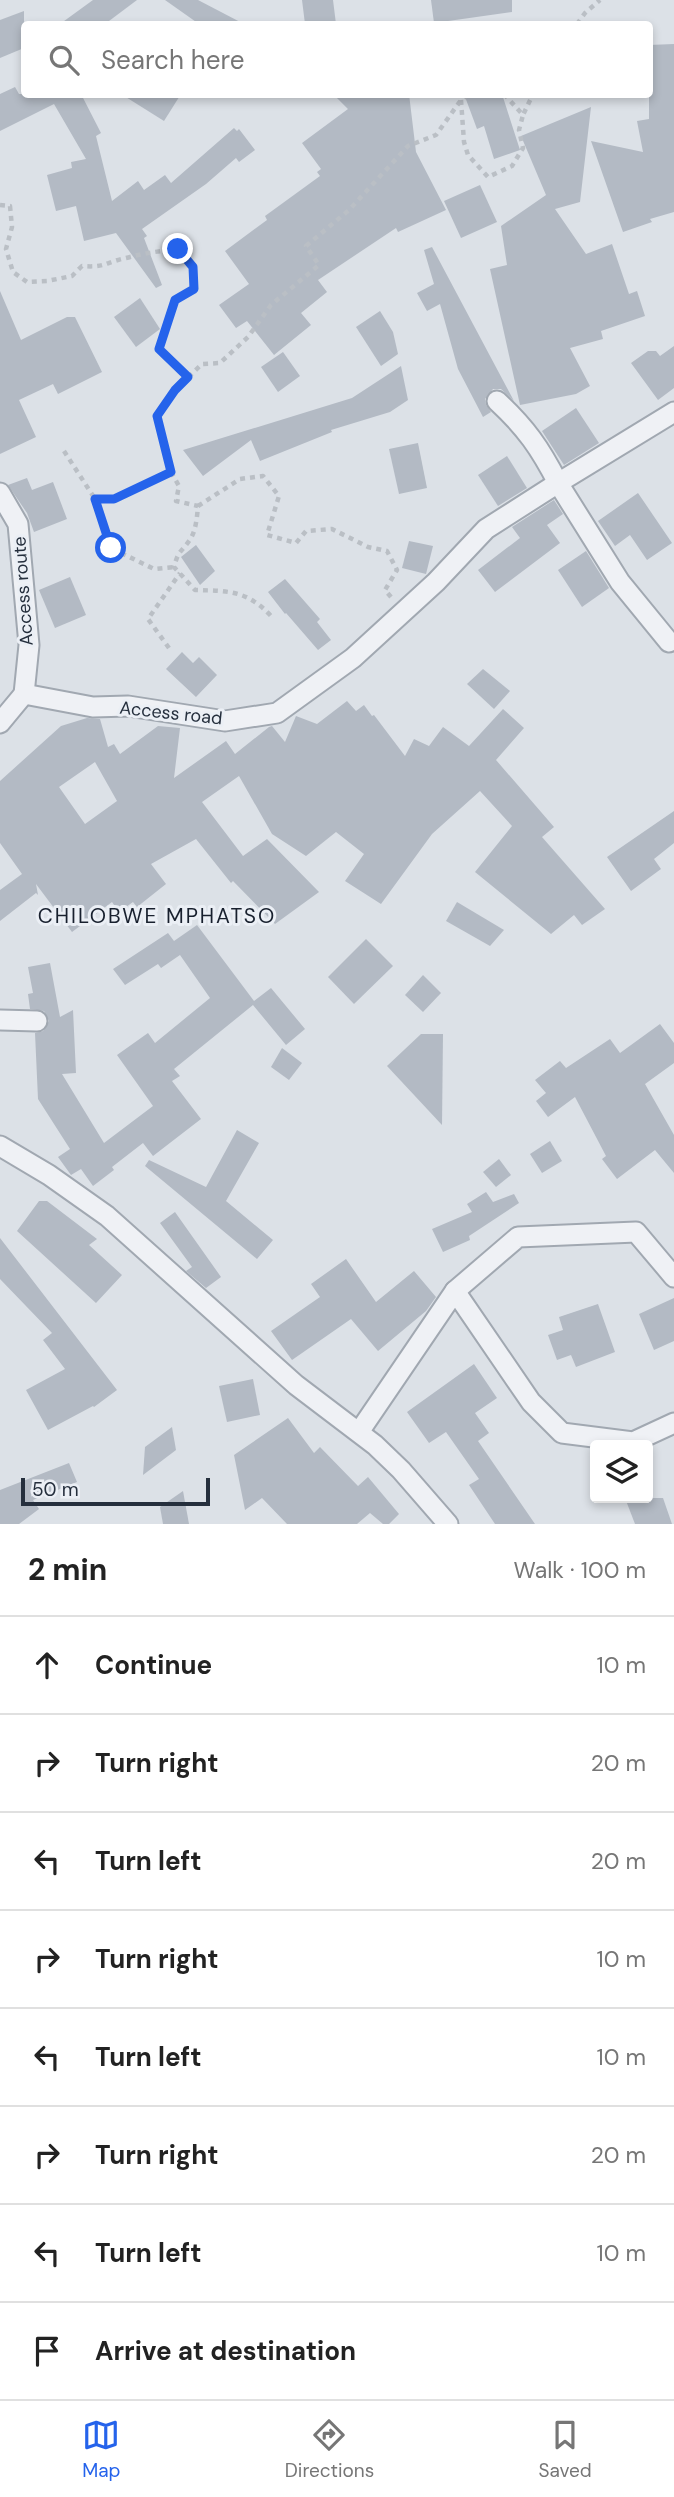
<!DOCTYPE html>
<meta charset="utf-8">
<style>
:root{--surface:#fff;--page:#f6f6f6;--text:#222;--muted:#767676;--line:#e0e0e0;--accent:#2563eb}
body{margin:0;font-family:"DM Sans",sans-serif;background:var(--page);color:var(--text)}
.controls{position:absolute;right:21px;bottom:21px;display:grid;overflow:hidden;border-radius:7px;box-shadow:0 4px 10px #0003}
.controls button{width:63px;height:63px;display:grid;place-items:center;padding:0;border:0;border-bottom:2px solid var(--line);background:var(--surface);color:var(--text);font:35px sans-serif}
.scale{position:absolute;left:21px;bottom:18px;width:189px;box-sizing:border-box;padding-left:7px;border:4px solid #252f3d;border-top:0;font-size:19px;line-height:24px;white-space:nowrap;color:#252f3d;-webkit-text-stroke:5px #ebeff5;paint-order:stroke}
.stop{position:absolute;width:21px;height:21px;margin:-16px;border:5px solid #2563eb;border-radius:50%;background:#fff}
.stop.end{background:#2563eb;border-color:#fff;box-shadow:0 2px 7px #0008}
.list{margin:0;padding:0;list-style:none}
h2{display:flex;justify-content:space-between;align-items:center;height:91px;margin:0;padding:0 28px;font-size:30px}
h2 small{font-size:23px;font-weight:400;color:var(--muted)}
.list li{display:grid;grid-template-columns:46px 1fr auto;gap:21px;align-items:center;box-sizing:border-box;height:98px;padding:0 28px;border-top:2px solid var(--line)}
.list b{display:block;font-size:26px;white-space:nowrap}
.list em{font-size:23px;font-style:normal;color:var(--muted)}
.icon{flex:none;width:38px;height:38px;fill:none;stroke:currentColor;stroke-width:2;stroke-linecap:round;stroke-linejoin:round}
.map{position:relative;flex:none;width:674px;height:1524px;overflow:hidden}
.search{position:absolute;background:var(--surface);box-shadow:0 4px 10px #0003;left:21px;right:21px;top:21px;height:77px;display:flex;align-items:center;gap:18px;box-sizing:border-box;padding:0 24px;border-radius:7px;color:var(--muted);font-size:26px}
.sheet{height:875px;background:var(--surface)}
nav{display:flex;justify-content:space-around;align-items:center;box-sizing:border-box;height:98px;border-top:2px solid var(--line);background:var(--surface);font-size:19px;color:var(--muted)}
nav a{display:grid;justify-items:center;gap:4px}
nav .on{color:var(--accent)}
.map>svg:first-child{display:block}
</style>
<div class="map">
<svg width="674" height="1524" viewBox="0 0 674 1524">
<rect width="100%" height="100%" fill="#dce1e7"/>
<!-- building -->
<g fill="#b3bac4" fill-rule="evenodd">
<path d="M93 0H137L105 24H60Z"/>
<path d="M165 0H198L244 24H199Z"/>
<path d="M302 0H333L336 24H305Z"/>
<path d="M431 0H512V12L434 23Z"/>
<path d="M24 11V48L0 58V20Z"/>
<path d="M674 44V212L650 219 652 222 623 232 591 141 643 152 637 121 649 119V45Z"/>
<path d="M15 87 19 94H81L101 133 96 136 112 201 138 181 144 190 165 175 171 183 234 128 237 131 239 129 255 150 239 162 236 158 206 184 142 229 147 236 144 238 162 285 156 288 116 233 84 241 76 206 56 211 47 175 72 168 71 162 86 159 54 104 0 131V94Z"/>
<path d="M121 94H181L164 121Z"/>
<path d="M333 94H409L416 152 446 210 398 232 396 228 318 280 327 292 301 313 311 325 274 355 247 321 236 328 219 305 249 284 225 251 267 220 265 216 320 176 317 172 321 169 302 143 348 109Z"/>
<path d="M464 94H502L520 150 494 159 484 126 477 129Z"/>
<path d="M591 107 580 202 555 209 586 254 612 244 629 294 637 291 645 316 601 331 603 339 570 348 590 386 576 394 520 405 490 269 507 265 501 226 546 195 521 136Z"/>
<path d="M480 185 497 222 461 238 444 201Z"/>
<path d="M432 247 514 401 501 389H493L485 399 486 405 491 412 483 417 458 369 440 304 427 311 417 293 434 284 424 250Z"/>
<path d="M0 291 21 340 67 317H75L102 372 58 394 53 384 19 400 36 437 0 454Z"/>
<path d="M140 298 160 329 136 347 114 317Z"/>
<path d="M380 311 393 332 398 354 381 366 356 327Z"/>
<path d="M674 346V388L658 400 631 363 648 351H656L660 356Z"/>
<path d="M283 352 300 376 278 392 261 367Z"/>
<path d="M401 366 408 400 390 412 331 430 332 432 260 461 251 440 203 476 183 450 352 398Z"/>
<path d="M576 408 599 443 564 465 542 431Z"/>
<path d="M418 443 427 488 399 494 389 449Z"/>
<path d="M507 456 527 488 498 506 478 475Z"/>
<path d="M27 478 32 490 53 482 67 519 34 532 27 513 8 485Z"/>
<path d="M638 493 672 543 647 560 630 535 615 546 598 521Z"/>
<path d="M554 500 563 514 547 525 560 543 495 592 478 570 520 538 512 527Z"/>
<path d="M409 541 433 546 426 574 402 568Z"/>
<path d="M196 545 215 571 200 585 181 557Z"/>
<path d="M586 551 609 588 582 607 558 570Z"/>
<path d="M70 577 86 615 55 628 39 590Z"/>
<path d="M285 579 320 619 317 622 331 640 318 650 286 613 285 614 268 592Z"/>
<path d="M182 652 193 663 199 657 217 675 196 697 166 669Z"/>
<path d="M483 669 510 691 494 709 467 684Z"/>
<path d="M347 701 356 711 364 705 372 716 374 715 405 756 414 739 429 746 443 727 469 746 503 709 524 728 496 760 554 827 542 837 605 909 582 925 574 915 551 934 475 872 512 826 480 791 432 834 381 904 345 881 364 854 336 832 306 856 272 834 239 776 202 802 243 856 267 839 319 892 275 924 233 881 231 883 196 839 151 864 166 884 137 907 133 902 119 912 112 902 72 932 36 884 38 895 36 893 0 921V890L22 874 0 843V781L61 726 87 718 100 719 108 747 114 744 120 754 158 726 180 728 174 778 226 741 235 754 269 727 272 726 285 742 296 716 317 724ZM95 762 117 801 85 824 59 787Z"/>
<path d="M674 811V843L654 859 661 869 631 891 607 857Z"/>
<path d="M457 902 504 930 490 946 446 921Z"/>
<path d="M197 925 254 1001 271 988 305 1029 286 1045 253 1005 174 1069 180 1076 172 1081 201 1119 153 1156 143 1143 112 1167 114 1170 93 1186 81 1169 71 1175 58 1157 70 1149 38 1099 35 1033 43 1031 49 1021 44 1011 30 1009 28 994 33 993 28 967 50 963 60 1017 73 1010 76 1073 62 1074 104 1143 153 1106 117 1055 148 1033 155 1043 210 998 180 955 161 968 158 964 125 985 113 969 168 933 174 941Z"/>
<path d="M366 939 393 966 354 1004 328 977Z"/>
<path d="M423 975 441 993 423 1012 405 995Z"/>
<path d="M660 1024 674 1043V1063L645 1084 674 1135V1173L655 1150 617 1179 602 1159 606 1156 575 1097 548 1117 536 1101 546 1093 535 1080 560 1061 566 1068 610 1039 620 1053Z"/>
<path d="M421 1034H443L442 1125 387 1066Z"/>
<path d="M282 1048 302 1063 289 1080 271 1067Z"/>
<path d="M237 1130 259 1143 226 1201 273 1240 257 1259 145 1166 149 1160 206 1187Z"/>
<path d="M550 1141 562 1161 542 1173 530 1154Z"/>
<path d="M499 1159 511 1175 496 1187 483 1172Z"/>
<path d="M486 1192 493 1202 514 1194 519 1203 469 1236 470 1240 443 1252 432 1229 472 1212 467 1204Z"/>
<path d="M39 1201H47L97 1239 89 1245 122 1275 96 1303 17 1231Z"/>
<path d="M175 1212 221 1277 206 1288 186 1271 192 1267 160 1223Z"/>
<path d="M0 1238 117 1390 94 1407 93 1406 48 1430 26 1390 65 1369 43 1340 52 1333 0 1279Z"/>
<path d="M346 1259 376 1302 414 1271 436 1297 426 1311 378 1351 351 1319 292 1360 271 1331 320 1297 311 1284Z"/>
<path d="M674 1298V1341L654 1350 639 1314Z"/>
<path d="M598 1304 615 1352 576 1367 571 1355 557 1360 548 1335 563 1330 559 1317Z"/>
<path d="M474 1364 497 1398 475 1413 489 1433 478 1441 535 1524H495L469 1485 479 1479 446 1432 429 1443 407 1412Z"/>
<path d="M253 1379 260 1415 227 1422 219 1386Z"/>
<path d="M288 1418 314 1453 320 1447 358 1486 368 1477 399 1514 389 1524H383L370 1513 357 1524H287L262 1498 245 1510 234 1455Z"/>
<path d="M172 1427 176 1450 143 1475 145 1447Z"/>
<path d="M69 1463 77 1482 33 1500 39 1509 19 1524H0V1490Z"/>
<path d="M183 1491 189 1524H163L160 1507Z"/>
<path d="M625 1498H663L672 1524H635Z"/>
</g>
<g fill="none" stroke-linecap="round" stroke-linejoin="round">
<!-- minor casing -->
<g stroke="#a1a8b1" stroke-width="23">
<g id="minor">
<path d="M497 401C526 428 540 448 558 483L674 412"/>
<path d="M0 493 18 524 29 645 24 694"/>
<path d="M24 694 93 707 128 706 225 721 277 713 353 658 436 582 486 529 558 483 620 582 669 642"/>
<path d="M0 723 24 694"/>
<path d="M0 1020 37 1021"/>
<path d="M0 1146 49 1175 107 1216 296 1385 375 1445 401 1470 448 1524"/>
<path d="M455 1291 531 1402 562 1433 633 1442 674 1423"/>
<path d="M359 1432 455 1291 518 1237 636 1232 674 1277"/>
</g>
</g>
<!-- path -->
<g stroke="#babfc5" stroke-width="4.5" stroke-dasharray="5 5" stroke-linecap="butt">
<path d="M577 24 585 13 600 0"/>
<path d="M504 94 523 115 533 94"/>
<path d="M461 100 464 142 468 155 488 177 512 166 523 148 519 130 523 115"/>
<path d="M0 205 10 206 12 227 6 249 13 272 27 282 47 281 72 276 82 266C105 268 106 262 126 258 144 253 160 251 178 249L193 267 194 289 175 300 159 349 188 377"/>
<path d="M64 451 95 499 111 548 154 569 174 567"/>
<path d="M171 472 179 486 176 501 198 506C197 517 196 532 189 541 180 554 179 549 174 567L195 590C228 591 247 590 271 616"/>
<path d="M95 499H114L171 472 157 416 175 390 202 364 220 363 248 337 271 305 319 265 306 246 349 210 408 146 436 135 461 100 469 94"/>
<path d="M198 506 240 479 263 476 279 496 267 535 296 543 306 531 332 529 368 547 387 551 397 570 385 590 391 597"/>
<path d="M169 648 148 619 180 573"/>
</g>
<!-- minor -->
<use href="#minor" stroke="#eff1f5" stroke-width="19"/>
</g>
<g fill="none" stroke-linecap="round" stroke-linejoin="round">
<!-- route -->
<path stroke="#2563eb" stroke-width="9" d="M111 548 95 499H114L171 472 157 416 175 390 188 377 159 349 175 300 194 289 193 267 178 249"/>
</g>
<g text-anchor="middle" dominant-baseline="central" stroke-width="6" stroke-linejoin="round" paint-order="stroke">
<!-- street labels -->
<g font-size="18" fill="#252f3d" stroke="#ebeff5">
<text transform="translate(23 591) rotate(-94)">Access route</text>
<text transform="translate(171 713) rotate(6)">Access road</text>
</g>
<!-- quarter labels -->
<g font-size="21" letter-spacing="2" fill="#18202e" stroke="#ebeff5">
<text x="157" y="916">CHILOBWE MPHATSO</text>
</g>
</g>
</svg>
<div class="controls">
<button><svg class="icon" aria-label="layers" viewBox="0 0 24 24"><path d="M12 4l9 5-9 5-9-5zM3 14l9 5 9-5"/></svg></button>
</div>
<div class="scale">50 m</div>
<div class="stop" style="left:111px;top:548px"></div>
<div class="stop end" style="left:178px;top:249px"></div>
<div class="search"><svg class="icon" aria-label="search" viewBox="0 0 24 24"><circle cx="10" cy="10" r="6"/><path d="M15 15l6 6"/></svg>Search here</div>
</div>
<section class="sheet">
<h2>2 min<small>Walk · 100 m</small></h2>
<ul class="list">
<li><svg class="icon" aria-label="ahead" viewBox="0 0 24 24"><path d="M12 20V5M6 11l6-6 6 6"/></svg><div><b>Continue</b></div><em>10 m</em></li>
<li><svg class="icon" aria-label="right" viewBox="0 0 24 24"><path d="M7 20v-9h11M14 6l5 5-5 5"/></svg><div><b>Turn right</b></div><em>20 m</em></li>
<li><svg class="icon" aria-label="left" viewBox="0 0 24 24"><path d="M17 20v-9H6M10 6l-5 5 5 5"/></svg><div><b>Turn left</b></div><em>20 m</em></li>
<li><svg class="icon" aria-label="right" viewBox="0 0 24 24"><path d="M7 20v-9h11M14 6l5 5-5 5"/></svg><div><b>Turn right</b></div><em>10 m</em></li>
<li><svg class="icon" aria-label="left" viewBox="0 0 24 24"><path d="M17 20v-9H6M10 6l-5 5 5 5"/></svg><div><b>Turn left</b></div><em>10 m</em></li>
<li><svg class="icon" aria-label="right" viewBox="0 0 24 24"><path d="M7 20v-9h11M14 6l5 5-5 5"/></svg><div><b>Turn right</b></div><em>20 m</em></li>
<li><svg class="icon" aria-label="left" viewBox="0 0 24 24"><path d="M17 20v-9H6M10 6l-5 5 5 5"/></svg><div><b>Turn left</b></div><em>10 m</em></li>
<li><svg class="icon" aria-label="arrive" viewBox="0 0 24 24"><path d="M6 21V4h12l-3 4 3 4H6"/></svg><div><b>Arrive at destination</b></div></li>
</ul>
</section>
<nav>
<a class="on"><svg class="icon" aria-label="map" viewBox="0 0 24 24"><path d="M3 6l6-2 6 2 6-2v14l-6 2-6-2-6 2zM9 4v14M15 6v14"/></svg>Map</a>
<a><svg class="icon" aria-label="directions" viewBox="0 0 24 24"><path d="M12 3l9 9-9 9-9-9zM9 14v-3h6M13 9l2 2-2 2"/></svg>Directions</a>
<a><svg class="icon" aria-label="saved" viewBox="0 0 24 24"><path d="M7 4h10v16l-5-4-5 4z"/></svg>Saved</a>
</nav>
